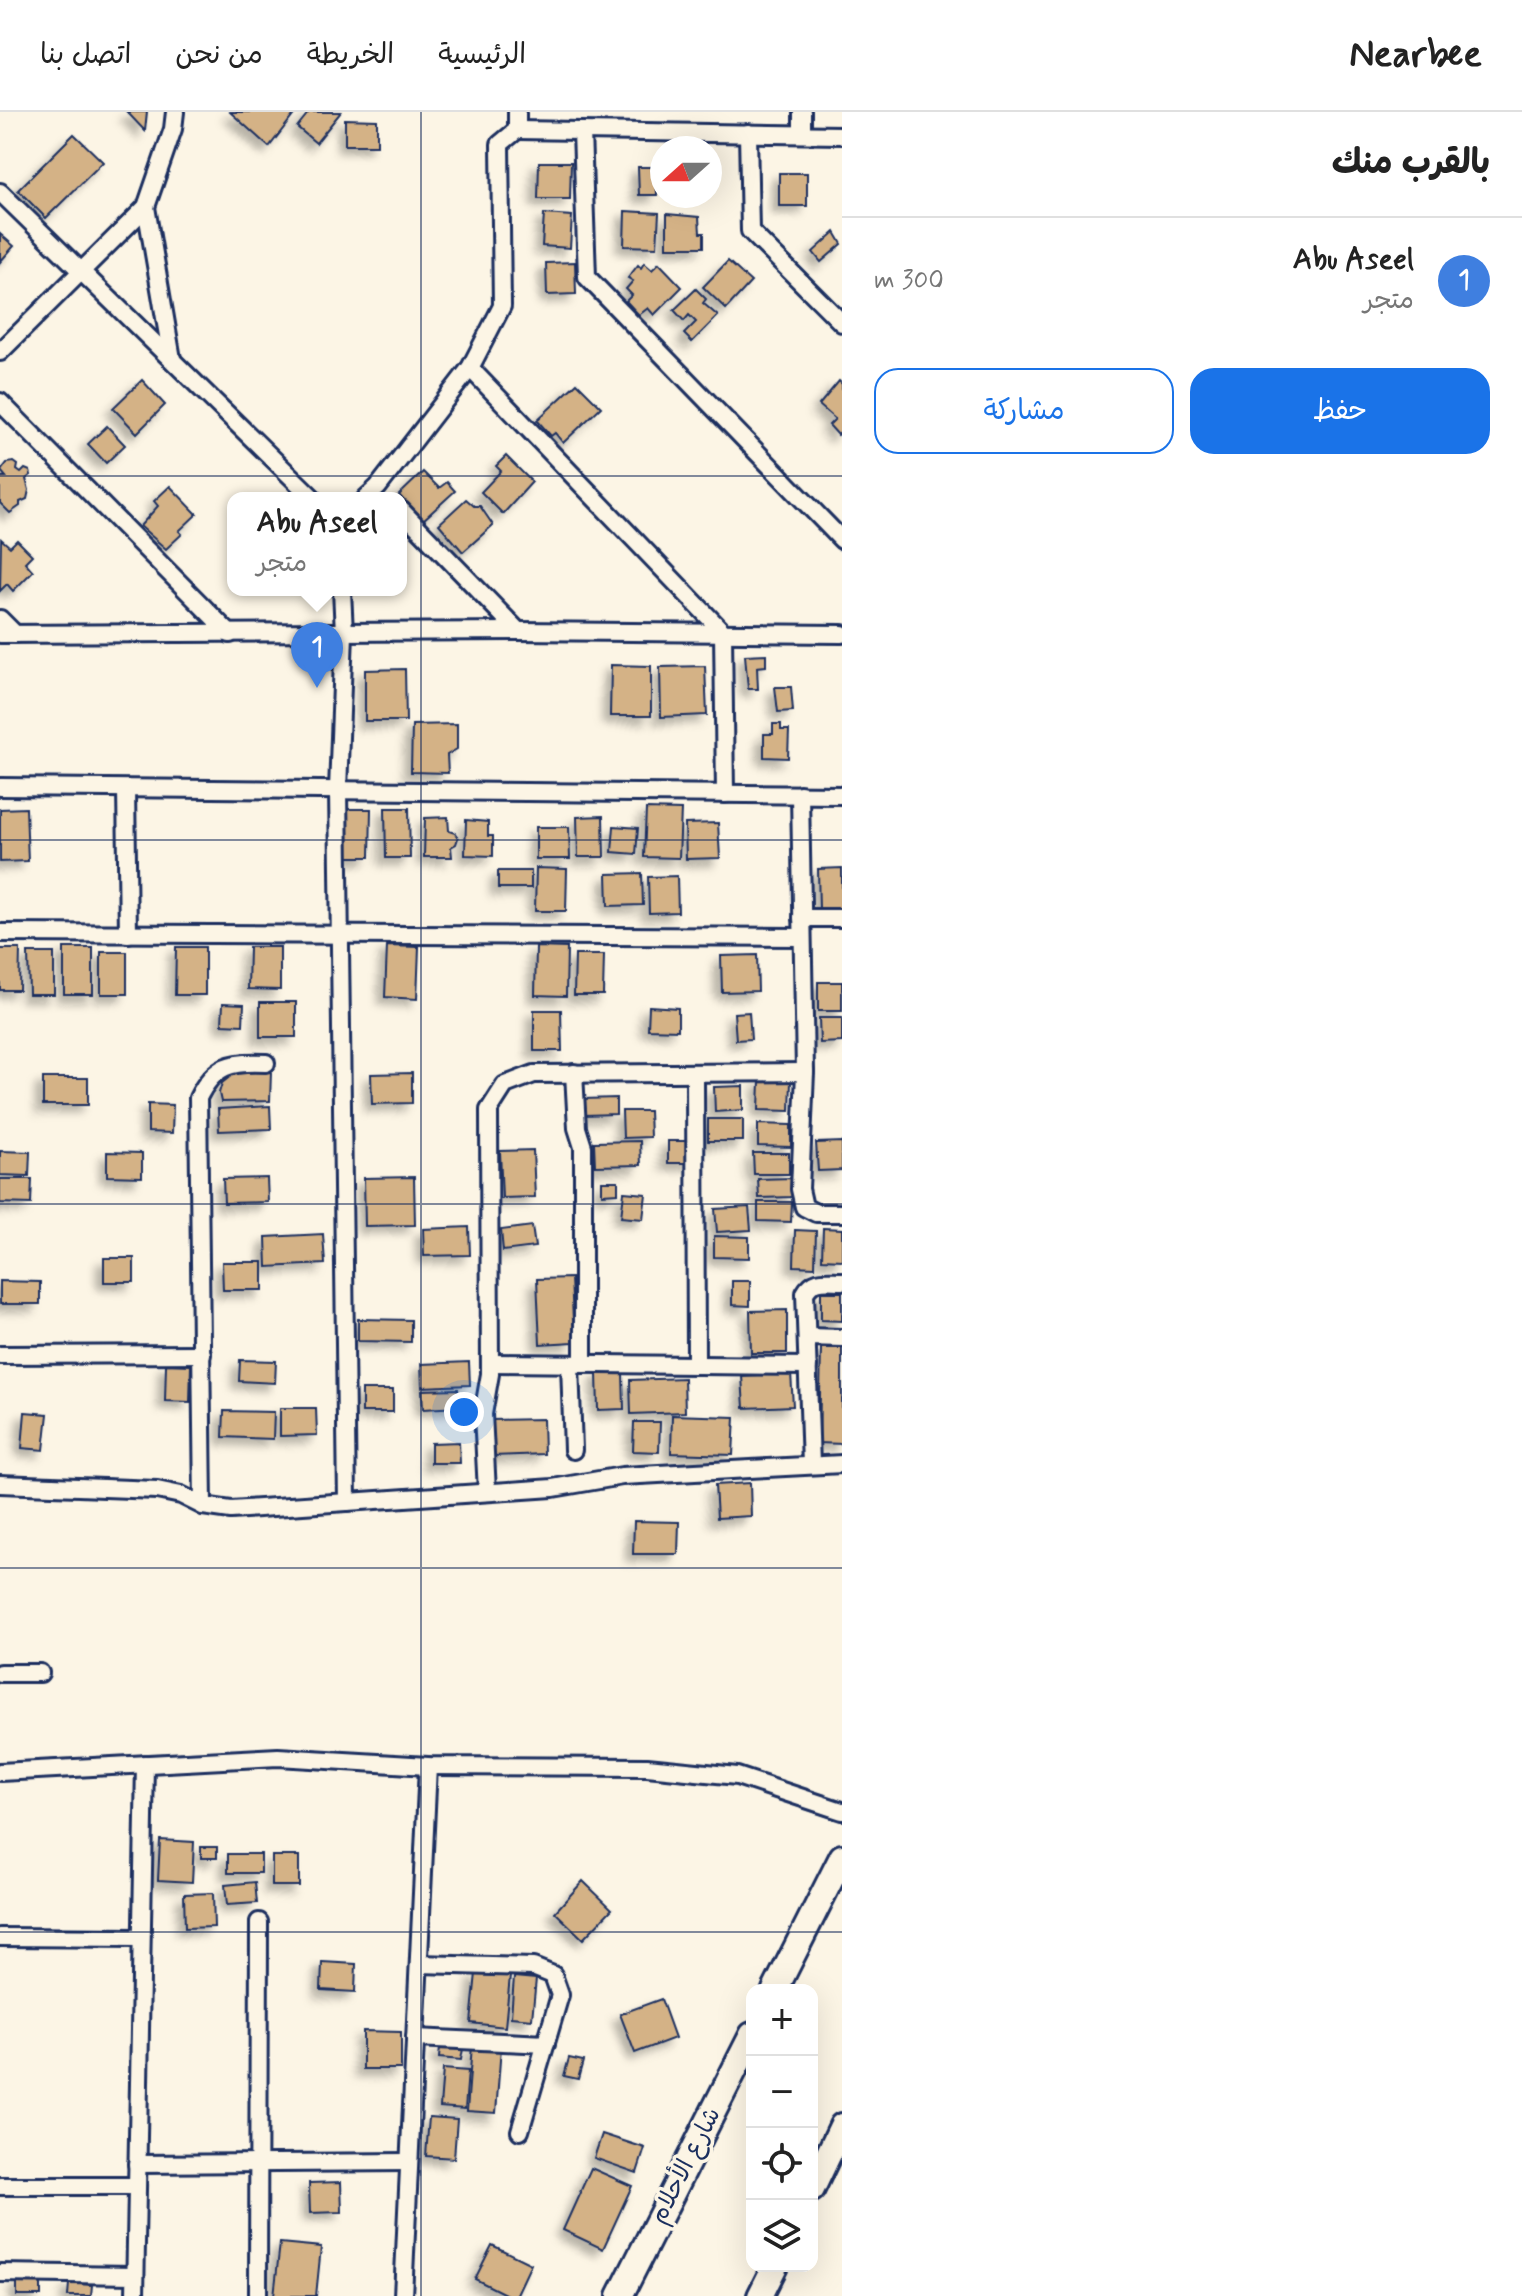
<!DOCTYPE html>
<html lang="ar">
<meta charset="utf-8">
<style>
:root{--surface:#fff;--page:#f2f2f2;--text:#222;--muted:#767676;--line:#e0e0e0;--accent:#1a73e8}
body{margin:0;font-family:Mynerve,"Playpen Sans Arabic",sans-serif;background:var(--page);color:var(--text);direction:rtl}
.controls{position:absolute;right:24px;bottom:24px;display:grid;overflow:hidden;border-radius:16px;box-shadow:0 8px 32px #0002}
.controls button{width:72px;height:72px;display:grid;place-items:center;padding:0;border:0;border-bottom:2px solid var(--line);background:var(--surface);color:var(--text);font:40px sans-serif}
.compass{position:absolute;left:650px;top:24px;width:72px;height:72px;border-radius:50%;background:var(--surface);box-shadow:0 8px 32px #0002;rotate:249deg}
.you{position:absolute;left:464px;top:1300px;width:28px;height:28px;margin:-20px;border:6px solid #fff;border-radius:50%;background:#1a73e8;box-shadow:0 0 0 12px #1a73e833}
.badge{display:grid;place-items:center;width:52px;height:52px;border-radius:50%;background:var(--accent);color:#fff;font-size:26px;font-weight:700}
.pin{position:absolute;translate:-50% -66px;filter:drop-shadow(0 2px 4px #0008)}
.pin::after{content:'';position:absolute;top:42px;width:28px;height:24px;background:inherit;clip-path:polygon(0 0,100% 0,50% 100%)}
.popup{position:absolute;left:227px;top:380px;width:180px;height:104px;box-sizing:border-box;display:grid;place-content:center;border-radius:16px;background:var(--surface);filter:drop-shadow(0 2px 6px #0005);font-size:26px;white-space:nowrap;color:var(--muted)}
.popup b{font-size:30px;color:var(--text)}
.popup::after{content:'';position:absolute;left:50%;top:100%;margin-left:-16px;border:16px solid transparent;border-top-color:var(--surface)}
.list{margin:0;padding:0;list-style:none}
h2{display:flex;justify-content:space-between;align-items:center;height:104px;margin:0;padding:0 32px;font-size:34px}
h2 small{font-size:26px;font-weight:400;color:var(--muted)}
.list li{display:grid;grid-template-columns:52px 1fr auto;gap:24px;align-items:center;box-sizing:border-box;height:128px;padding:0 32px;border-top:2px solid var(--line)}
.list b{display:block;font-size:30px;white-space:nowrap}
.list p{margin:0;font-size:26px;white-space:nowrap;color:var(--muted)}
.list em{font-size:26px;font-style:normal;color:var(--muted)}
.actions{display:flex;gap:16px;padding:24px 32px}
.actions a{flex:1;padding:18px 0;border:2px solid var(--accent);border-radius:24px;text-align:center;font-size:28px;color:var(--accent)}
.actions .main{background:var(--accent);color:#fff}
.icon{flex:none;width:44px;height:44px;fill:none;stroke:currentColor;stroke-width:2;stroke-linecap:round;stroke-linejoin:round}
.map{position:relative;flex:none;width:842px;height:2184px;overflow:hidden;direction:ltr}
header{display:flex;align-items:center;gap:48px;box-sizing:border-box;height:112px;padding:0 40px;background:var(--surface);border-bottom:2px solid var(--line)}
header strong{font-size:38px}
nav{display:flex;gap:44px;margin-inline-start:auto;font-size:28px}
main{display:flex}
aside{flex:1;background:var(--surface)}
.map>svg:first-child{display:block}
</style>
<header>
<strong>Nearbee</strong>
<nav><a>الرئيسية</a><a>الخريطة</a><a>من نحن</a><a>اتصل بنا</a></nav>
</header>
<main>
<aside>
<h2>بالقرب منك<small></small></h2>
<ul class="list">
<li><span class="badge" style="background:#3f7fe0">1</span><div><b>Abu Aseel</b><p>متجر</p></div><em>300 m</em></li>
</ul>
<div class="actions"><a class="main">حفظ</a><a>مشاركة</a></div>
</aside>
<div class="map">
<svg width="842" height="2184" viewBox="0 0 842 2184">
<defs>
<filter id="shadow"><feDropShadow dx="-7" dy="7" stdDeviation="4" flood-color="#0004"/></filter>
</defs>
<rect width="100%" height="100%" fill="#fcf5e5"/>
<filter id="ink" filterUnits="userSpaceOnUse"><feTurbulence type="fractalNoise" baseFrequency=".0125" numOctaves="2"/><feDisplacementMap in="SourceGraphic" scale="16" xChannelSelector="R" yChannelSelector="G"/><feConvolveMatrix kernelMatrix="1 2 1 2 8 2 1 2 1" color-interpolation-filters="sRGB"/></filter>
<g filter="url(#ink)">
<!-- building -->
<g fill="#d4b286" stroke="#1b2f5e" stroke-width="2" filter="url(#shadow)">
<path d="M127 0H147L145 19Z"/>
<path d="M230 0H296L269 35Z"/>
<path d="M309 0H341L316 31 297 15Z"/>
<path d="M345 7 377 8V33H345Z"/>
<path d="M74 22 103 50 46 106 18 78Z"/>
<path d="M539 50H571L570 87H538Z"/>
<path d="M638 55H656L657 83H639Z"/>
<rect x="779" y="61" width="28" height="33"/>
<path d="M625 99 659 101 657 135 624 134Z"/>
<path d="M544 102 572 104 570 136 542 134Z"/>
<path d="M667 102 699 105 700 121H704V135H667Z"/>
<path d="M835 120 842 132 821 150 813 140Z"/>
<path d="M0 122 14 134 0 150Z"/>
<path d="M728 149 751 170 726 197 703 175Z"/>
<path d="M575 150 576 182 547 183 546 151Z"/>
<path d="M644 151 652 158 659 151 682 175 654 203 648 196 639 203 626 189 632 183 626 177 633 169 628 166 638 153 641 156Z"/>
<path d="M696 177 706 187 703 191 718 204 692 230 684 222 696 210 689 203 684 209 674 198Z"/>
<path d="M142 268 165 293 137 321 113 296Z"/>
<path d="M839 269 842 272V319L838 323 829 313 835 307 819 293Z"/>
<path d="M577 271 601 295 563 331 555 321 551 324 537 308Z"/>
<path d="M107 314 125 333 106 351 88 332Z"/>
<path d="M506 344 532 370 503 402 481 380 501 359 496 354Z"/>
<path d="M14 350 18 353 17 358 21 361 25 357 30 359 31 363 26 367 29 378 27 387 20 390V394L10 401 0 391V365H6L1 359 7 351Z"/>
<path d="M423 360 439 376 447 370 455 379 422 409 399 383Z"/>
<path d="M170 374 197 402 179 419 182 422 166 437 140 414 158 394 154 389Z"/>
<path d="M466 387 474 394H480L493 413 463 440 439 412Z"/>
<path d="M1 427 10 435 17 428 32 443 25 450 33 459 13 479 7 472 0 479Z"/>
<path d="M766 542V554L757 555 758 577H748L745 543Z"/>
<path d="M611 553 651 554V604H610Z"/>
<path d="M705 554 707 603 661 605 660 555Z"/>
<path d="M405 557 406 609H365V558Z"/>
<path d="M775 575H791L793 599 778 600Z"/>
<path d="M457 612V637L447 643 448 661 411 660 412 613Z"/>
<path d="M773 612H781V618H789L788 646 764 645V622H773Z"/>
<path d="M26 696 28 749 0 750V697Z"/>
<path d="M385 696H409L410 746H386Z"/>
<path d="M346 697H371L370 745H346Z"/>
<path d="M646 697 681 698 679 746 644 745Z"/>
<path d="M603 704 604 745H578L577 705Z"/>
<path d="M448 705 449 719 455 721 458 726 456 732 451 735 452 745H424L425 706Z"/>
<path d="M466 708 488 710V724H493V744L465 743Z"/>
<path d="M718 711 720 746 686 747 685 712Z"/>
<path d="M614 714 638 716 636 742 612 740Z"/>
<path d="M536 715H569L570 747H536Z"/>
<path d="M536 756 567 757 566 799H535Z"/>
<path d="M842 756V797L819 798 818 757Z"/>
<rect x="498" y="759" width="33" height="17"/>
<path d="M642 761 643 793 608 794 607 762Z"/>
<path d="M677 764 678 800 649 801 648 765Z"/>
<path d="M387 834 419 835 417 887 385 885Z"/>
<path d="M176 835H205V883H175Z"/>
<path d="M249 835H280V878L248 877Z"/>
<path d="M536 835 567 836 566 884 535 883Z"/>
<rect x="64" y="836" width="29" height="46"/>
<path d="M0 837H20L19 878H0Z"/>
<rect x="101" y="840" width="26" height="42"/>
<path d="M28 841H54V882H29Z"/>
<path d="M575 843H604L603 883H574Z"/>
<path d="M757 843 758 879 722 880 721 844Z"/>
<rect x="818" y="870" width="24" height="29"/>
<rect x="260" y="890" width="36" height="35"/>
<path d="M223 891 244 892 243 913 222 912Z"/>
<path d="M649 894 678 896V918L648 917Z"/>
<path d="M534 898H561L562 939H534Z"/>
<path d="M749 900 751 927 736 928 734 901Z"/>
<path d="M819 906H842V930L820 931Z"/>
<path d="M236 960H271L270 989 221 990 219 981 222 971Z"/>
<path d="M412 961V991L372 992 371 962Z"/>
<rect x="43" y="966" width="45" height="27"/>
<path d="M760 968 791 969 790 999 759 998Z"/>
<path d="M743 974V998L715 1000 714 975Z"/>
<path d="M616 986V1002L584 1003 583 987Z"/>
<path d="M148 992 173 993 172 1021 148 1020Z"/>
<path d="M270 994 271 1017 219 1019 218 997Z"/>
<path d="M622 999H649L650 1025 623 1026Z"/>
<rect x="708" y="1007" width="35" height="22"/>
<path d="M758 1012 791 1013V1035L758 1034Z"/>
<path d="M640 1029 641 1053 595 1054 594 1030Z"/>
<rect x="668" y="1029" width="25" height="22"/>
<path d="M842 1030V1058L818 1059 816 1031Z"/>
<path d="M533 1038 535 1085 502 1086 500 1039Z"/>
<path d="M0 1039 30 1040 29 1064 0 1063Z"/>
<path d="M107 1040 142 1041V1065L107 1064Z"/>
<path d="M753 1041H789V1062H754Z"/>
<path d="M414 1065 415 1113 365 1114 364 1066Z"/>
<path d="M267 1066 268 1090 224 1091 223 1067Z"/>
<path d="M792 1066 793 1085 759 1086 758 1067Z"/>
<path d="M0 1067H32L31 1092 0 1091Z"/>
<path d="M602 1069H618V1081L602 1082Z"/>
<path d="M624 1080 646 1082 643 1107 621 1105Z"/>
<path d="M758 1090H792L791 1110 758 1109Z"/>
<path d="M749 1095 751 1118 717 1120 715 1097Z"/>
<path d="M532 1114 535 1135 503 1139 501 1118Z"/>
<path d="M469 1115 470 1143 424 1144 423 1117Z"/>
<path d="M823 1116 842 1117V1148L822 1147Z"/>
<path d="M795 1118 816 1119 815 1155 794 1154Z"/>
<path d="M323 1122 325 1152 267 1155 266 1125Z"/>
<path d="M714 1124 749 1125V1146L714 1145Z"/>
<rect x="104" y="1146" width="30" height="24"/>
<path d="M222 1150H263V1178H223Z"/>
<path d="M571 1166 574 1230 540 1232 537 1167Z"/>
<path d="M0 1169 40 1170V1192H0Z"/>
<path d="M732 1169H750V1194L732 1193Z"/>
<path d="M821 1180H842V1209L821 1208Z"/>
<path d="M787 1198V1241H751L750 1199Z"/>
<path d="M358 1207 411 1208V1230L358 1229Z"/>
<path d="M821 1236H842V1332L819 1331Z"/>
<path d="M240 1248 276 1249 275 1271 239 1269Z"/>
<path d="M469 1250 470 1273 422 1275 421 1252Z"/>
<path d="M166 1252 191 1253 190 1290 165 1289Z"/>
<path d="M623 1260 624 1297 598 1298 597 1261Z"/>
<path d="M791 1261 793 1294 744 1296 742 1264Z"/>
<path d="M684 1266 685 1300 631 1302 630 1268Z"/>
<path d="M458 1277 459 1295 423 1297 422 1278Z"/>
<rect x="362" y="1278" width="31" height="22"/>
<path d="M280 1296H316L317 1323 280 1324Z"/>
<path d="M224 1299 274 1300 273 1327 223 1325Z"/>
<path d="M25 1300 48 1302 44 1338 22 1336Z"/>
<path d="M672 1303 735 1305 733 1343 671 1341Z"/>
<path d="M543 1307 544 1342 492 1344 491 1308Z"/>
<path d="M634 1310H660L659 1340 633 1339Z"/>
<path d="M459 1330 460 1351H431V1331Z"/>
<path d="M750 1371 751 1404 717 1406 715 1373Z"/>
<path d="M634 1409 679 1410 678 1442H633Z"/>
<path d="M160 1728 194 1730 192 1770 158 1768Z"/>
<rect x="201" y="1735" width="16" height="11"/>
<rect x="228" y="1742" width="33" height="19"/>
<rect x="272" y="1744" width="27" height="30"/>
<path d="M583 1769 612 1797 583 1827 555 1800Z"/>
<path d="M255 1770 257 1791 227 1793 225 1773Z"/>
<path d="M213 1781 214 1815 185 1816 184 1782Z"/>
<path d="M322 1850 356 1852 355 1880 321 1878Z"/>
<path d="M476 1861 510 1864 505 1915 471 1911Z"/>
<path d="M514 1865 536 1867 532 1907 511 1905Z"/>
<path d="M661 1887 675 1926 635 1941 620 1902Z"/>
<path d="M363 1919 401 1920V1957H363Z"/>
<path d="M472 1933 501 1935 496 2001 467 1999Z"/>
<path d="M440 1935 463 1937 461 1948 439 1946Z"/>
<path d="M569 1946 583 1949 578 1967 564 1964Z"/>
<path d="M443 1957 468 1959 465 1997 440 1995Z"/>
<path d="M429 2005 457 2007 454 2046 426 2044Z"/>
<path d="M602 2022 645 2036 637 2061 594 2046Z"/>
<path d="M591 2056 632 2074 603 2137 563 2118Z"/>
<path d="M341 2070 342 2100 310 2101 309 2071Z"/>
<path d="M280 2131 321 2135 316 2184H274Z"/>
<path d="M492 2133 531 2152 516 2184H509L475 2167Z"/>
<path d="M17 2168 41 2169V2184H17Z"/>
<path d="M69 2171 92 2173 91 2184H68Z"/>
</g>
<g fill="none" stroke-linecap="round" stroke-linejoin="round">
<!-- street casing -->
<g stroke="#1b2f5e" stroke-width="22">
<g id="street">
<path d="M517 18 842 23"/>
<path d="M582 19 587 165 842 428"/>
<path d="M748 21 750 119 842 211"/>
<path d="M802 22V0"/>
<path d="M0 80 313 386"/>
<path d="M0 240 146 95"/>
<path d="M172 247 146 95 173 17 175 0"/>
<path d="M470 256 723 520 725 682"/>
<path d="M0 290 230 522"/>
<path d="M366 386 378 375 470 256 502 194 500 32 517 18V0"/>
<path d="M401 398 518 519"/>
<path d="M342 478 344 521 338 678 347 1390"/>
<path d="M0 507 15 522"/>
<path d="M0 522 518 519 842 522"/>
<path d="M0 675 842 683"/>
<path d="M126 677 128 822"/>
<path d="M800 682 805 960 800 1077 804 1095 816 1101H842"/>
<path d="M802 806H842"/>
<path d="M0 821 802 825"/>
<path d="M574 961 577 1016 583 1035V1252"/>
<path d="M695 961 696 1253"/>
<path d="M808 1225 842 1226"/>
<path d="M0 1243 202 1242"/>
<path d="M490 1251 808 1254"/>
<path d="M570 1252 573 1338"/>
<path d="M811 1353 805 1181C814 1165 826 1169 842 1169"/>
<path d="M0 1372 157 1378 181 1383 203 1394 231 1398 553 1376 622 1364 842 1352"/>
<path d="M487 1380 483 1302 490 1262 489 998 505 973 534 962 805 960"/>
<path d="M203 1394 198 986C214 953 231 949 266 951"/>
<path d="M0 1561H40"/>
<path d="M0 1660 278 1645 428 1654 647 1655 737 1664 842 1699"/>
<path d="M0 1825 141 1826"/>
<path d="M419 1852 533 1855 553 1863 560 1883 520 2019"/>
<path d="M415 1926 546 1932"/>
<path d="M137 2052 409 2050"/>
<path d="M0 2074H137"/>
<path d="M0 2161 135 2163"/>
<path d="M135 2184 145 1652"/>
<path d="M258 2184 259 1810"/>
<path d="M403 2184 428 1654"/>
</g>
</g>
<!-- primary casing -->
<g stroke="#1b2f5e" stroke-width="30">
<g id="primary">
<path d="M775 1878 842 1745"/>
<path d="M812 2077 842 2014"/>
<path d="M620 2184 752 1923"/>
<path d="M760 2184 775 2154"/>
</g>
</g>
<!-- street -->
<use href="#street" stroke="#fcf5e5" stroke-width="16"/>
<!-- primary -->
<use href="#primary" stroke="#fcf5e5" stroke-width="24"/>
</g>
</g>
<!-- grid -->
<path fill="none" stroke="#1b2f5e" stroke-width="2" stroke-opacity="0.55" d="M421 0V2184M0 364H842M0 728H842M0 1092H842M0 1456H842M0 1820H842"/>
<g text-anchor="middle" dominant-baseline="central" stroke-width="7" stroke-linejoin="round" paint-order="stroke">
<!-- street labels -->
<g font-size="24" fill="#1b2f5e" stroke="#fcf5e5">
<text transform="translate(686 2054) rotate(-63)">شارع الأحلام</text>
</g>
</g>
</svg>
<div class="controls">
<button>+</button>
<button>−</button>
<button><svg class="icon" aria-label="locate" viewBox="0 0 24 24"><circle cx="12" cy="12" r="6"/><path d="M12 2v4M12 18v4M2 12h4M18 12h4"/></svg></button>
<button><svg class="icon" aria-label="layers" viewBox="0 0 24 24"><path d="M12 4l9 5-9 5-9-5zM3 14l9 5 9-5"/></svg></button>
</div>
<svg class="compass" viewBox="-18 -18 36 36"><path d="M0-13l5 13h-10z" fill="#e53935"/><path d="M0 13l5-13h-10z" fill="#767676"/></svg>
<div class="you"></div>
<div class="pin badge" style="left:317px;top:576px;background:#3f7fe0">1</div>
<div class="popup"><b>Abu Aseel</b>متجر</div>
</div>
</main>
